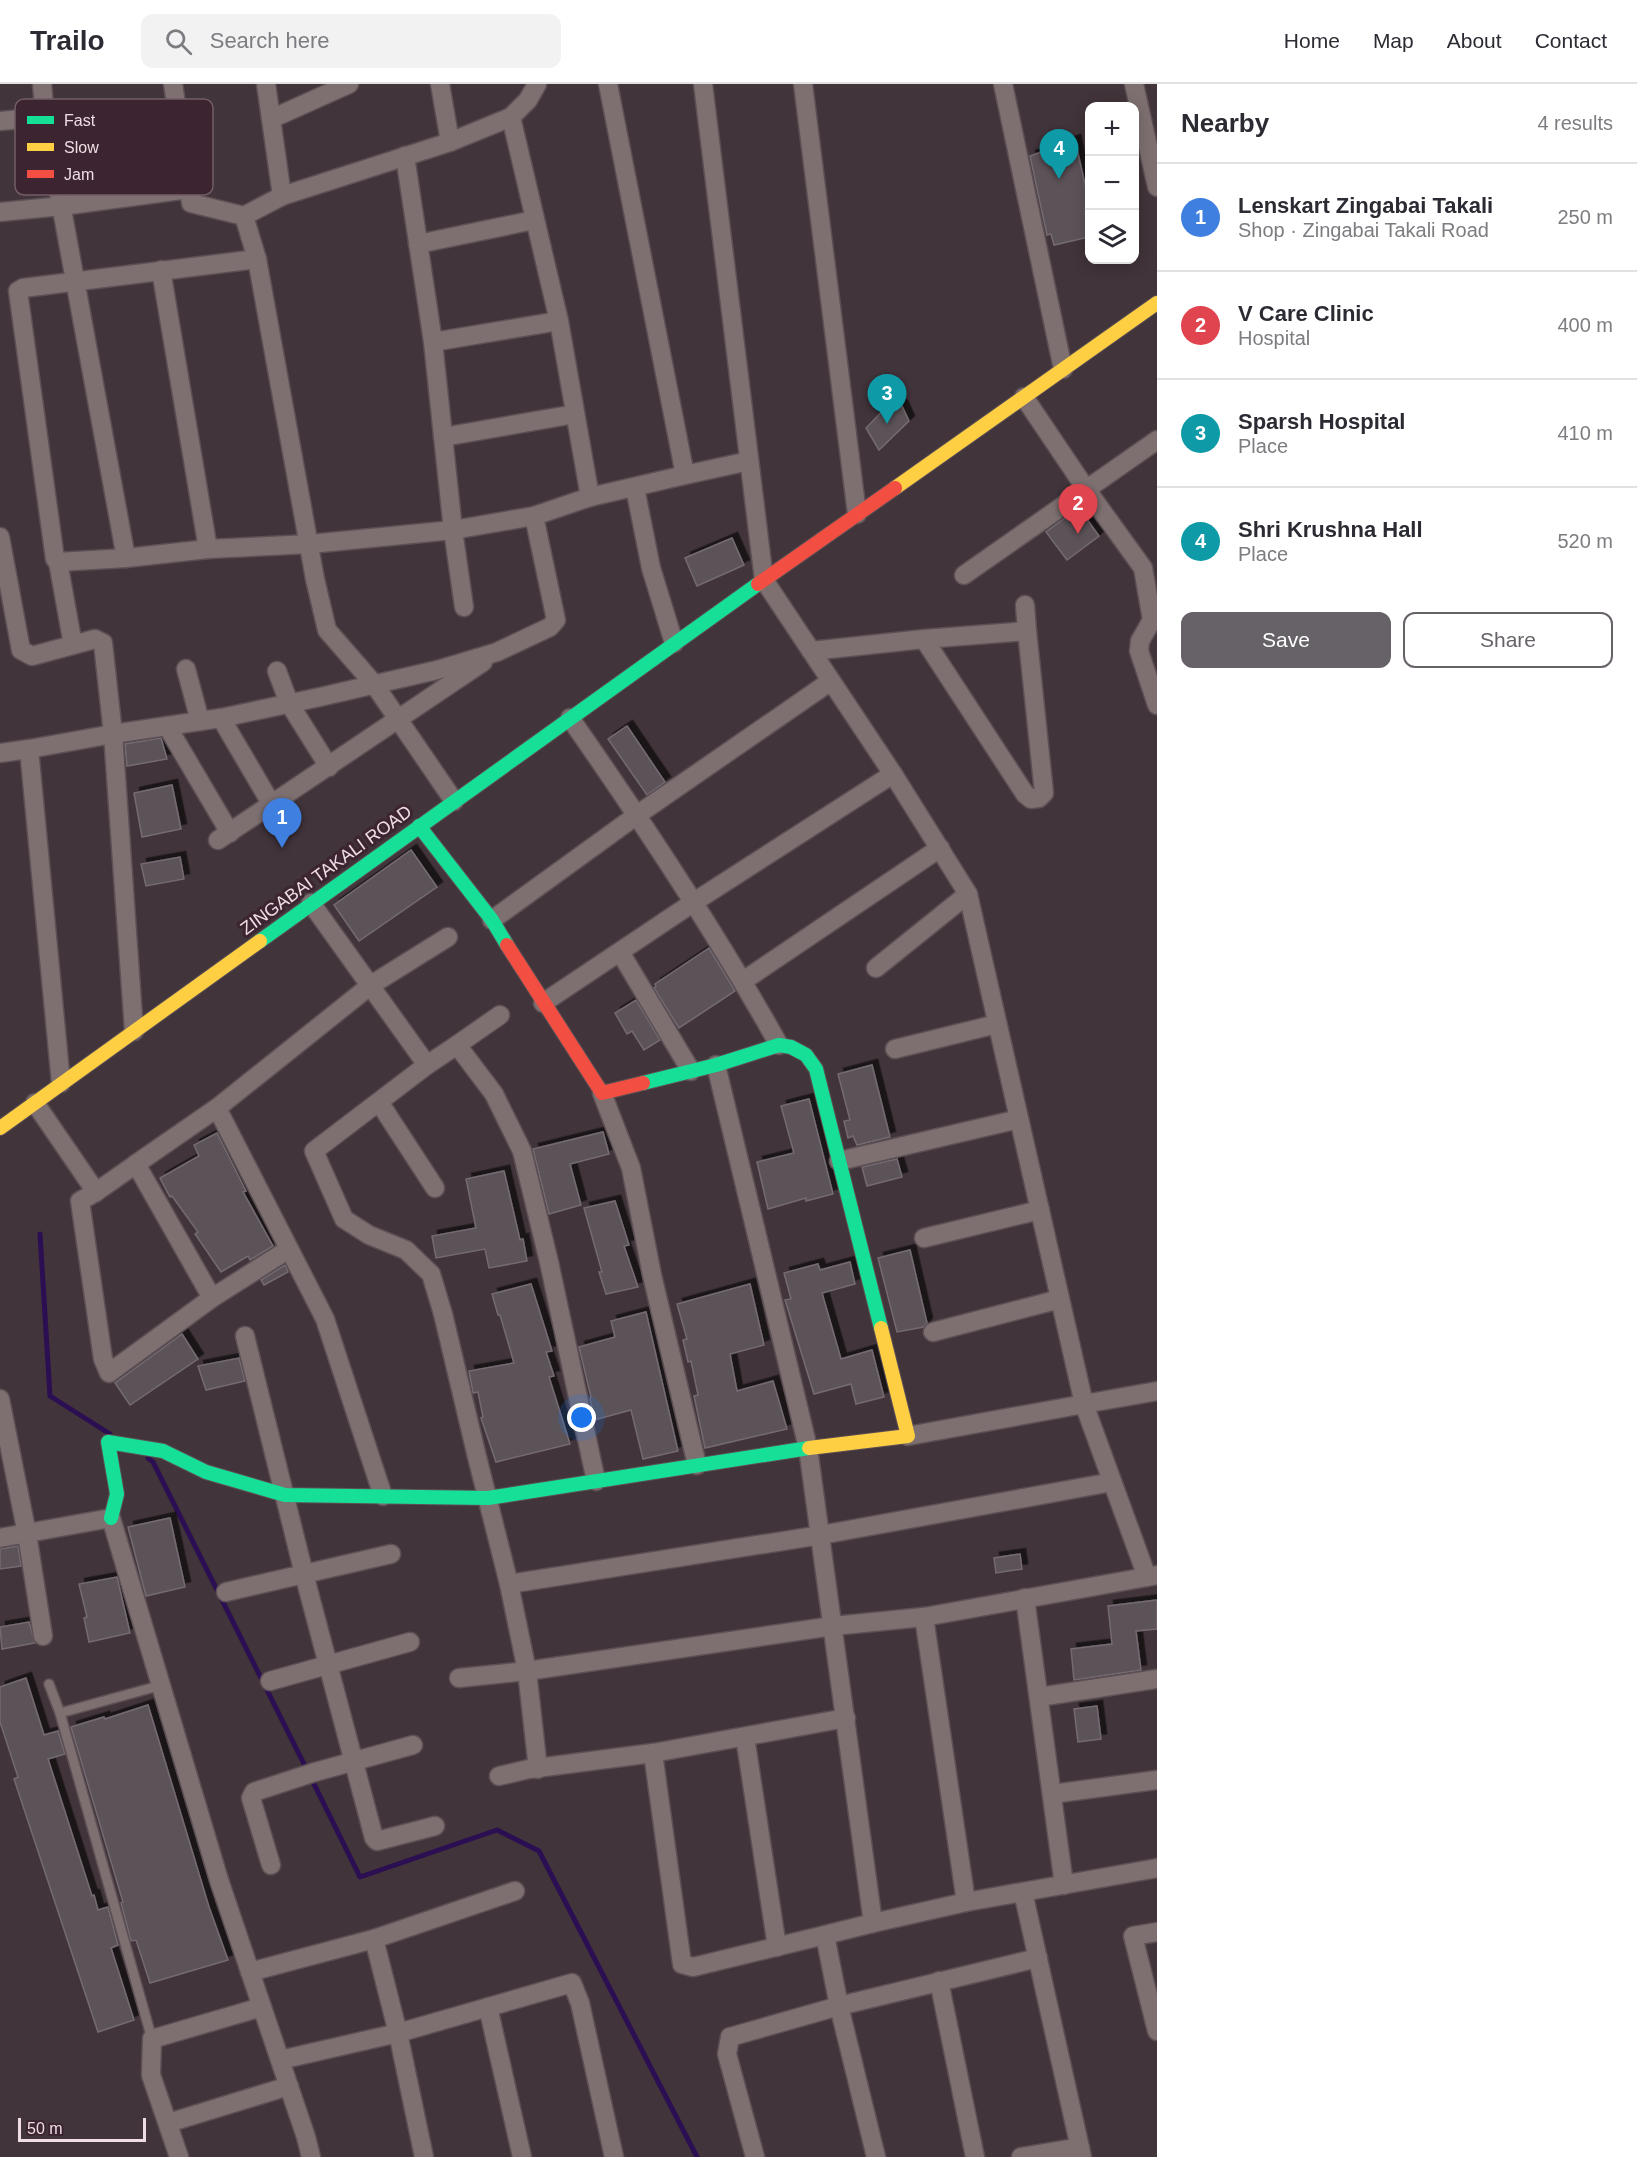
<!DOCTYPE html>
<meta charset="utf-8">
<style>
:root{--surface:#fff;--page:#f2f2f3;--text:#2b2b33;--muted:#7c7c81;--line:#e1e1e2;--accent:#676168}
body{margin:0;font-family:Helvetica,sans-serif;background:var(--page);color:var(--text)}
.controls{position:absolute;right:18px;top:18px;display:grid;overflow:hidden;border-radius:12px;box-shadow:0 3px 15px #0003}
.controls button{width:54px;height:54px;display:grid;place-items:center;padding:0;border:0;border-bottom:2px solid var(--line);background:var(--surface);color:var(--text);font:30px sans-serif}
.scale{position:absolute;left:18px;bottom:15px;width:128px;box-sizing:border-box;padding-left:6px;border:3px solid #eedde5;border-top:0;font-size:16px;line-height:21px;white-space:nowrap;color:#eedde5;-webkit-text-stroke:4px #3c2430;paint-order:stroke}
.you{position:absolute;left:582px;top:1334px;width:21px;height:21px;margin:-15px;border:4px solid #fff;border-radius:50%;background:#1a73e8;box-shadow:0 0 0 9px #1a73e833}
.badge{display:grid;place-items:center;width:39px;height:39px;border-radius:50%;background:var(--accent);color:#fff;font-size:20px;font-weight:700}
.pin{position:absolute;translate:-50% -50px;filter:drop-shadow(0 2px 3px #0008)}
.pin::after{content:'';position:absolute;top:32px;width:21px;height:18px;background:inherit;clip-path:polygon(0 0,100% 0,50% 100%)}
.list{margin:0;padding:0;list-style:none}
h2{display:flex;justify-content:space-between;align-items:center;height:78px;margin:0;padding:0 24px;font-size:26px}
h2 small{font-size:20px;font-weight:400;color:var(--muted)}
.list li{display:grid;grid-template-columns:39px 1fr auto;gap:18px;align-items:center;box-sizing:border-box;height:108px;padding:0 24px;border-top:2px solid var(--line)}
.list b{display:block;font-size:22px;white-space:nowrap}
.list p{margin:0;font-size:20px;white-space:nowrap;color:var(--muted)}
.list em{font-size:20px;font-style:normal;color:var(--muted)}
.actions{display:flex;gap:12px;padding:18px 24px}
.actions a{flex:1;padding:14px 0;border:2px solid var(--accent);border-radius:12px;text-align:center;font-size:21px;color:var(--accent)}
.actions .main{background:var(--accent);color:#fff}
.icon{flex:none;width:33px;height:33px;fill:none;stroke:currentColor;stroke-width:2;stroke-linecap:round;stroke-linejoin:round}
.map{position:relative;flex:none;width:1157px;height:2073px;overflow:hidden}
header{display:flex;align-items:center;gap:36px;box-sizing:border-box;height:84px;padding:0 30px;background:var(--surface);border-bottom:2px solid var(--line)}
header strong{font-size:28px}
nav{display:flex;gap:33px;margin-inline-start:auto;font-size:21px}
.search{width:420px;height:54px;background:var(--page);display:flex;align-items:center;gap:15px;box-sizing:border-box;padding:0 21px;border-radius:12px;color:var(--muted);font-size:22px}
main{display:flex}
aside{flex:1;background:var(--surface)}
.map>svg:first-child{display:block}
</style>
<header>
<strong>Trailo</strong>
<div class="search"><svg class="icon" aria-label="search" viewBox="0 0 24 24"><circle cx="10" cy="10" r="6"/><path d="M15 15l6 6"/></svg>Search here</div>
<nav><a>Home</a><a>Map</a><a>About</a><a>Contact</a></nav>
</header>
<main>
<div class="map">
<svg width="1157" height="2073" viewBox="0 0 1157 2073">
<defs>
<filter id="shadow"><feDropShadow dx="5.5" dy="-5.5" stdDeviation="0" flood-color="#0009"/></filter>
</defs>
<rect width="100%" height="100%" fill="#41343a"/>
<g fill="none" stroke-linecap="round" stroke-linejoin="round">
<!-- stream -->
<g stroke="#2c0e53" stroke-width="5">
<path d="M40 1150 50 1312 110 1350"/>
<path d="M148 1374 153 1378 307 1686"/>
<path d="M311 1694 360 1793 497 1746 539 1767 697 2073"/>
</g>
</g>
<!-- building -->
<g fill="#5b5259" stroke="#756b72" stroke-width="1.5" filter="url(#shadow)">
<path d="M1075 56 1089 118 1085 124 1089 137V153L1054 161 1051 150 1047 151 1030 72Z"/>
<path d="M891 318 902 322 909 337 879 366 866 344Z"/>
<path d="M1079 424 1099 452 1067 476 1046 448Z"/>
<path d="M732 454 744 481 697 502 685 474Z"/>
<path d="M627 642 665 698 647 711 608 655Z"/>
<path d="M161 654 167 675 127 682 125 660Z"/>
<path d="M172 701 181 745 142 753 134 709Z"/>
<path d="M411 766 437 803 359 857 334 821Z"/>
<path d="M180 773 184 795 146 802 141 780Z"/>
<path d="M709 864 735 907 679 944 654 904 656 902 655 900Z"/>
<path d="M636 916 660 956 644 966 632 947 627 950 615 929Z"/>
<path d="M872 981 890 1053 857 1061 853 1052 848 1054 844 1037 850 1036 838 990Z"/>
<path d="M809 1015 833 1110 806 1117V1114L768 1125 757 1078 794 1069 781 1022Z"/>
<path d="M603 1048 609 1070 570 1080 581 1121 549 1130 533 1065Z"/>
<path d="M217 1049 246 1107 243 1108 273 1162 250 1176 248 1172 221 1188 195 1150 198 1148 172 1112 170 1113 160 1094 199 1072 194 1061Z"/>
<path d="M897 1075 902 1093 867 1102 862 1083Z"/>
<path d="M504 1087 520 1156 523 1155 527 1177 489 1184 485 1165 436 1174 432 1152 476 1144 466 1095Z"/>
<path d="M615 1117 629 1161 624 1162 638 1203 606 1210 599 1188H602L584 1124Z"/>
<path d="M910 1166 927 1239 924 1243 897 1248 878 1174Z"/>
<path d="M850 1178 855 1200 822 1209 841 1275 872 1266 884 1313 856 1320 851 1300 814 1310 785 1216 791 1215 784 1189 818 1180 820 1186Z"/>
<path d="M285 1181 288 1188 264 1201 261 1196Z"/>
<path d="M531 1200 552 1267 546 1268 554 1292 549 1293 570 1360 496 1378 481 1334 483 1333 478 1308 473 1309 469 1287 514 1279 500 1231H498L492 1210Z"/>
<path d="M750 1200 764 1261 730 1270 737 1307 773 1297 787 1345 705 1364 694 1312 698 1311 691 1277 688 1278 683 1256 687 1255 677 1220Z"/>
<path d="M646 1228 678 1367 643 1375 631 1326 594 1336 590 1314 591 1313 579 1263 615 1253 611 1237Z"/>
<path d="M182 1250 198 1275 130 1321 115 1299Z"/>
<path d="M239 1274 245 1297 206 1306 198 1282Z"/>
<path d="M170 1434 185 1503 146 1512 128 1443Z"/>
<path d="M18 1462 21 1482 0 1485V1465Z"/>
<path d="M1020 1470 1022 1485 996 1489 994 1474Z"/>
<path d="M117 1493 130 1549 89 1558 84 1534 87 1533 79 1500Z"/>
<path d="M1157 1516V1545L1136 1547 1141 1586 1074 1596 1071 1565 1112 1560 1108 1522Z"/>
<path d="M29 1538 35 1559 2 1565 0 1543Z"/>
<path d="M26 1594 44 1651 58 1647 65 1670 48 1675 92 1812 94 1811 98 1826 108 1823 118 1861 111 1864 134 1936 98 1948 14 1695 18 1693 0 1638V1603Z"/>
<path d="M148 1621 209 1823 228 1876 150 1899 136 1856 131 1857 121 1819 123 1818 71 1643 104 1633 105 1635Z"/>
<path d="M1097 1622 1101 1655 1078 1658 1074 1625Z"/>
</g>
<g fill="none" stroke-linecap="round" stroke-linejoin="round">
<!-- lane casing -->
<g stroke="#5c5055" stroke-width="12">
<g id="lane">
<path d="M49 1600 60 1629 162 1601"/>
<path d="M60 1629 152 1955"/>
</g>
</g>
<!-- street casing -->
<g stroke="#5c5055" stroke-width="21">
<g id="street">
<path d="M42 0 45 33 126 474"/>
<path d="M173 0 191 119 244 132 257 175 315 495 327 546 374 600 454 717"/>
<path d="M266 0 282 112 450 58 511 33 559 237 590 413"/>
<path d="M440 0 450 58"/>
<path d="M703 0 764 496 893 690"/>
<path d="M803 0 857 430"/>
<path d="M1003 0 1063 285"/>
<path d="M1134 0 1157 103"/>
<path d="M511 33 528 16 537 0"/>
<path d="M271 35 349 0"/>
<path d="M0 37 45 33"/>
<path d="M405 72 433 258 453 446 464 523"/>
<path d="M0 128 62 122 189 105"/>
<path d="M244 132 282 112"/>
<path d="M418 160 534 136"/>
<path d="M257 175 23 204 18 207 55 475 58 478 126 474 208 465 310 460 453 446 534 432 590 413 685 391 608 0"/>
<path d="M161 186 208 465"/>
<path d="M433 258 559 237"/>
<path d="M1024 313 1086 405 1143 484 1152 536 1157 535"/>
<path d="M443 353 575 330"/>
<path d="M685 391 749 377"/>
<path d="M635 404 651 484 674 559"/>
<path d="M0 453 21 566 32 572 95 555 103 559 113 650 134 947"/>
<path d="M58 478 73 561"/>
<path d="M964 491 1157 356"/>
<path d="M1025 521 1027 547"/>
<path d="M1152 536 1140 557 1139 567 1157 621"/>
<path d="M811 567 924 555 1027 547 1044 709 1039 714 1031 715 1025 710 924 555"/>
<path d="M186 585 200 637"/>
<path d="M277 587 289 619 329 683"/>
<path d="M221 634 272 721"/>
<path d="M570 634C644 740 716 848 779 961"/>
<path d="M167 642 230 749"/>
<path d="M0 669 29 665"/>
<path d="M218 756 483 578"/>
<path d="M968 810 1084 1320 1157 1307"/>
<path d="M311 819 427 981 457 961 494 1010 522 1067 549 1178 596 1397"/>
<path d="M492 836 637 731 831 597"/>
<path d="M620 868 691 987"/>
<path d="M743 897 940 764"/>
<path d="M543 919 694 818 893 690 968 810 876 884"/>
<path d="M457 961 500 931"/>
<path d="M895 965 997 940"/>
<path d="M427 981 314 1067 344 1135 369 1151 406 1166 431 1190 443 1230 477 1373 509 1500 527 1587 538 1685"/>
<path d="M716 981 808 1364 873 1839 825 1851 839 1922 876 2073"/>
<path d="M61 999 29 665 113 650 221 634 320 613 437 586 497 568 550 543 556 536 534 432"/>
<path d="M602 1009 631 1084 652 1191 697 1381"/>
<path d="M379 1018 435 1104"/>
<path d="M35 1019 96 1108 136 1080 212 1214"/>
<path d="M217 1024 325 1235 383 1412"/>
<path d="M839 1077 1019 1035"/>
<path d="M136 1080 217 1024 371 901 448 853"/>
<path d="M96 1108 80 1117 103 1275 109 1289 212 1214 289 1165"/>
<path d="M924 1154 1040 1126"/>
<path d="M933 1248 1060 1215"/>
<path d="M245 1252 304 1490 374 1754 377 1757 435 1742"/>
<path d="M0 1315 27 1450 43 1552"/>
<path d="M908 1352 1084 1320 1147 1493"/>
<path d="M0 1454 111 1434 219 1796 306 2053 311 2073"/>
<path d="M509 1500 821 1451 1112 1398"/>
<path d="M226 1508 391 1470"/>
<path d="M1025 1514 1064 1801"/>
<path d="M924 1533 966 1818"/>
<path d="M459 1594 527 1587 833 1542 924 1533 1157 1491"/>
<path d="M270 1597 410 1558"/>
<path d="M1039 1613 1157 1595"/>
<path d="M745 1653 777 1863"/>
<path d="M653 1669 682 1880 693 1883 825 1851"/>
<path d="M499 1692 529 1685 653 1669 846 1634"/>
<path d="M1052 1710 1157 1696"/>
<path d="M271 1781 251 1714 254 1708 315 1688 413 1661"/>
<path d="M1023 1808 1082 2073"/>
<path d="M873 1839 966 1818 1157 1784"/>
<path d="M1157 1848 1133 1852 1157 1947"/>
<path d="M374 1855 398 1949 572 1899 580 1919 614 2073"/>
<path d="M250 1888 374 1855 515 1807"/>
<path d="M939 1897 975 2073"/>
<path d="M488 1923 522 2073"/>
<path d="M280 1976 398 1949 424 2073"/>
<path d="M168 2039 289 2002"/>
<path d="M179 2073 151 1991 152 1955 262 1923"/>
<path d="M755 2073 727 1970 730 1953 839 1922 1038 1874"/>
<path d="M1021 2073 1080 2063"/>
</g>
</g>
<!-- fast casing -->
<g stroke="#5c5055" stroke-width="16">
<g id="fast">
<path d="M419 742 492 836 507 861"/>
<path d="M260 857 758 500"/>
<path d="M643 999 716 981 779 961 791 963 806 971 816 985 881 1244"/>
<path d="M111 1434 117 1410 108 1358 163 1367 206 1388 285 1411 488 1414 809 1364"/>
</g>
</g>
<!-- slow casing -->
<g stroke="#5c5055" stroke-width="16">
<g id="slow">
<path d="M895 404 1157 219"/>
<path d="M0 1044 260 857"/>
<path d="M809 1364 908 1352 881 1244"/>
</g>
</g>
<!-- jam casing -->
<g stroke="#5c5055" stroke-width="16">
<g id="jam">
<path d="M758 500 895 404"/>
<path d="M507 861 602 1009 643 999"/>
</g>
</g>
<!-- lane -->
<use href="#lane" stroke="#7e7071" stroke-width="9"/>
<!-- street -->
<use href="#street" stroke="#7e7071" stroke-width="18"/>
<!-- fast -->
<use href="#fast" stroke="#16e098" stroke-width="14"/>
<!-- slow -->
<use href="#slow" stroke="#ffcf43" stroke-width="14"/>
<!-- jam -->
<use href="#jam" stroke="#f24e42" stroke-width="14"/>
</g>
<g text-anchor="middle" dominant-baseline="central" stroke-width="6" stroke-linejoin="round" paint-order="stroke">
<!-- street labels -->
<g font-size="18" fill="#eedde5" stroke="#3c2430">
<text transform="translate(326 786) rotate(-36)">ZINGABAI TAKALI ROAD</text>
</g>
</g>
<!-- legend -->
<rect x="15" y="15" width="198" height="96" rx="9" fill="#3c2430" stroke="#715c66" stroke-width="1.5"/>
<rect x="27" y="32" width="27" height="8" fill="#16e098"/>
<rect x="27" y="59" width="27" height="8" fill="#ffcf43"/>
<rect x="27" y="86" width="27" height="8" fill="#f24e42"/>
<g font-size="16" fill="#eedde5">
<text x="64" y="42">Fast</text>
<text x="64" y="69">Slow</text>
<text x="64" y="96">Jam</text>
</g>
</svg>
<div class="controls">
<button>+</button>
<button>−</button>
<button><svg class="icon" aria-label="layers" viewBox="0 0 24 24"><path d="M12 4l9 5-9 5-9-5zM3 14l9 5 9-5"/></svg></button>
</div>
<div class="scale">50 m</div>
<div class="you"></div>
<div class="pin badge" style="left:282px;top:764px;background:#3f7fe0">1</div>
<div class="pin badge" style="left:1078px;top:450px;background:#e0444e">2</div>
<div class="pin badge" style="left:887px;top:340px;background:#0f9aa8">3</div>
<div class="pin badge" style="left:1059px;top:95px;background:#0f9aa8">4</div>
</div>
<aside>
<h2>Nearby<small>4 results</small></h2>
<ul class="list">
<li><span class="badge" style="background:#3f7fe0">1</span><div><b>Lenskart Zingabai Takali</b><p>Shop · Zingabai Takali Road</p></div><em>250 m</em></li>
<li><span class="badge" style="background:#e0444e">2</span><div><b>V Care Clinic</b><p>Hospital</p></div><em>400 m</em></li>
<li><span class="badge" style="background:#0f9aa8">3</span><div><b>Sparsh Hospital</b><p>Place</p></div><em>410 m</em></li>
<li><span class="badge" style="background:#0f9aa8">4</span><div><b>Shri Krushna Hall</b><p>Place</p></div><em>520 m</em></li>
</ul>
<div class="actions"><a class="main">Save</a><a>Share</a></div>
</aside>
</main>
